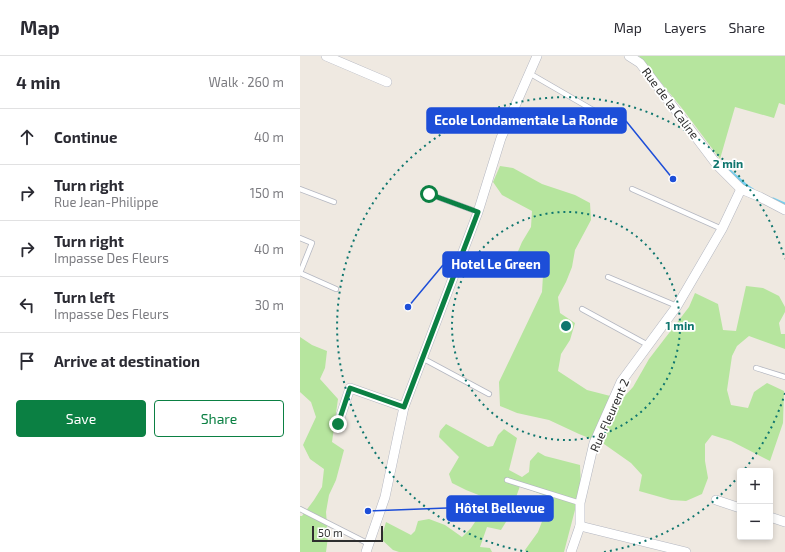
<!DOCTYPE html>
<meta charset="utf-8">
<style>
:root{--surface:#fff;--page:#f7f7f7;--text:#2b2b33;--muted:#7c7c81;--line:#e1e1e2;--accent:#0b8043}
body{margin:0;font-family:"Exo 2",sans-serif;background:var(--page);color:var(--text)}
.controls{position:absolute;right:12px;bottom:12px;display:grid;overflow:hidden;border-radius:4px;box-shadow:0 2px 6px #0003}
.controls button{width:36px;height:36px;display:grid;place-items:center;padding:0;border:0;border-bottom:1px solid var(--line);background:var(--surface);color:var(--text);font:20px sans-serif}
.scale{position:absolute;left:12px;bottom:10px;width:71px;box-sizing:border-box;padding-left:4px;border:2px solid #2e2e2e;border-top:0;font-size:11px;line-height:14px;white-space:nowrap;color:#2e2e2e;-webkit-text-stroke:3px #fff;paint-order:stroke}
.stop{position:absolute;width:12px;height:12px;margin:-9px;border:3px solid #0b8043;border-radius:50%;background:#fff}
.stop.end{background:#0b8043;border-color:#fff;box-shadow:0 1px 4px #0008}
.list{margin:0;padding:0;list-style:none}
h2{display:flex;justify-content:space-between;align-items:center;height:52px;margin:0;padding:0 16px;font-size:17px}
h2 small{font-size:13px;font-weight:400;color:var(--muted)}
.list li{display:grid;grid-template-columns:26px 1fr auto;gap:12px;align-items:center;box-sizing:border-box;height:56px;padding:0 16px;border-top:1px solid var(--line)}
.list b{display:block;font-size:15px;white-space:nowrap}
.list p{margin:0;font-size:13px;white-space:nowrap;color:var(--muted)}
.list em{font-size:13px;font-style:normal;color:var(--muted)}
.actions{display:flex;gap:8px;padding:12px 16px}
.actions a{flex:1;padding:9px 0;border:1px solid var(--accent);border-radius:4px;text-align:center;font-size:14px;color:var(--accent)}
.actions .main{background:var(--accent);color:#fff}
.icon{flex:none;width:22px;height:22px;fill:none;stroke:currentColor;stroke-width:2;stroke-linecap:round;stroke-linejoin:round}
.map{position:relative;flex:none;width:485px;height:496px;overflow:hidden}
header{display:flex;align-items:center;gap:24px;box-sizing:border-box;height:56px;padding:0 20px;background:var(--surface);border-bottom:1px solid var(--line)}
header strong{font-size:19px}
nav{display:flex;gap:22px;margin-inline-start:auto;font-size:14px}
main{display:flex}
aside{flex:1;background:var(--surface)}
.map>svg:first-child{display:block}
</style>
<header>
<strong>Map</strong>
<nav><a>Map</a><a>Layers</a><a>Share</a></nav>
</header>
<main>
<aside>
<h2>4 min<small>Walk · 260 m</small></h2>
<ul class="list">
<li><svg class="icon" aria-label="ahead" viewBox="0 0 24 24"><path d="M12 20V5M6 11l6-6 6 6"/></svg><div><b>Continue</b></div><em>40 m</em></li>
<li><svg class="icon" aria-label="right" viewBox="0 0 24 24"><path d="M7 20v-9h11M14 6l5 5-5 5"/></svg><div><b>Turn right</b><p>Rue Jean-Philippe</p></div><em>150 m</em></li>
<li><svg class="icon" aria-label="right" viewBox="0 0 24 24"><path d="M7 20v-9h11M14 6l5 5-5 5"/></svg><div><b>Turn right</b><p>Impasse Des Fleurs</p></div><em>40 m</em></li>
<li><svg class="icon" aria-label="left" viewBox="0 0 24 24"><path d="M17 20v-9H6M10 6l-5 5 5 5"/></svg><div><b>Turn left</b><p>Impasse Des Fleurs</p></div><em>30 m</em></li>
<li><svg class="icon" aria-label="arrive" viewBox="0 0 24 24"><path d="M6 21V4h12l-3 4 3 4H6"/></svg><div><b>Arrive at destination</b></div></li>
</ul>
<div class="actions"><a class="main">Save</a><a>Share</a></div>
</aside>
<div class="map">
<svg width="485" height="496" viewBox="0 0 485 496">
<rect width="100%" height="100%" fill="#efe9e1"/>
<!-- green -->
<g fill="#b6e59e">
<path d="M339 0H485V49L479 47 474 62 435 51 420 103 381 51Z"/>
<path d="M200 110 213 112 242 128 275 139 290 147 291 164 275 194 272 211 266 226 258 241 260 257 275 267 270 284 261 298 258 315 287 334 322 343 333 331 349 303 389 251 395 237 418 248 423 274 436 275 446 230 463 232 479 240 485 251V256L479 267 481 278H485V293L449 280 437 290 432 300 427 334 431 349 448 352 454 336 467 327 484 335 483 367 470 405 431 385 412 379 405 388V405L408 422 402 438 386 445 371 444 339 435 342 419 331 407 304 388 279 378 249 364 217 357 200 350 199 326 242 236 243 219 229 212 216 200 222 186 231 171 232 155 202 139 193 126Z"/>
<path d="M0 281 12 289 27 295 25 312 20 323 38 343 32 386 44 394 36 424 29 439 26 456 28 481 26 496H0V460H2L14 444 22 431 24 413 10 403 3 389 16 361 11 346 0 336Z"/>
<path d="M146 368 188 391 193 390 198 379 204 373 217 382 209 414 222 421 229 416 230 405 238 396 245 400 280 409 281 431 264 496H226L225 494 238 476 251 442 220 430 209 461 201 474 187 471 180 491 190 492 192 496H99L93 494 81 483 86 466 111 479 115 475 118 465 129 463 145 469 162 481 171 472 185 451 181 440 166 434 152 427 149 418 159 401 139 381 140 375Z"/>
</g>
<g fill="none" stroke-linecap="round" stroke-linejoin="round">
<!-- stream -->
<g stroke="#75cff0" stroke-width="3">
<path d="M421 107 447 130 453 134"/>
<path d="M473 143 485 148"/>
</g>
<!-- lane casing -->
<g stroke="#b4b7c1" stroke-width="6">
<g id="lane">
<path d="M229 17 293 54"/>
<path d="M0 133 34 146"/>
<path d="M332 133 422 173"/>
<path d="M129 138 178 156"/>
<path d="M0 182 12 187 0 217 36 233"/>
<path d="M308 221 377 250"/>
<path d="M282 253 348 289"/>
<path d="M122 302 189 338"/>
<path d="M456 312 485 321"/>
<path d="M207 424 280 447"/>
<path d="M0 453 69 488"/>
</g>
</g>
<!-- street casing -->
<g stroke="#b4b7c1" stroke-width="10">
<g id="street">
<path d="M26 0 87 26"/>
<path d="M329 0 340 7 417 109 441 133 460 141 485 154"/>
<path d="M38 368 50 332 104 351"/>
<path d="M416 444 440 452"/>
<path d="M470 461 485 466"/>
<path d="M280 470 386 496"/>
<path d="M66 496 85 441 104 351 178 156 201 82 237 0"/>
<path d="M271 496 280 470V447L294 387 321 326 377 250 422 173 441 133"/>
</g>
</g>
<!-- lane -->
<use href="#lane" stroke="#fff" stroke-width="4.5"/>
<!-- street -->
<use href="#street" stroke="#fff" stroke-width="9"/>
</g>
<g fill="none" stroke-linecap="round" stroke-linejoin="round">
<!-- route -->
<path stroke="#0b8043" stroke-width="5" d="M38 368 50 332 104 351 178 156 129 138"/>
</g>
<!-- distance rings -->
<g fill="none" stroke="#0f766e" stroke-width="2" stroke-dasharray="2 4">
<circle cx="266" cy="270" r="114"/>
<path d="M485 337A229 229 0 0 1 444 414M439 420A229 229 0 0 1 304 496M228 496A229 229 0 1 1 485 203"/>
</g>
<g text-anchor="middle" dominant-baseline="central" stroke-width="3.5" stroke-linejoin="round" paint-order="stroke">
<!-- street labels -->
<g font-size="12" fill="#2e2e2e" stroke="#fff">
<text transform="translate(371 47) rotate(53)">Rue de la Caline</text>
<text transform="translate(309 359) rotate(-66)">Rue Fleurent 2</text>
</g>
</g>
<circle cx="266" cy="270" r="6" fill="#0f766e" stroke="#fff" stroke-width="2"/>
<g font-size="12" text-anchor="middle" font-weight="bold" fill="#0f766e" stroke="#fff" stroke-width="3.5" stroke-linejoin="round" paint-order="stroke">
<text x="428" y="112">2 min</text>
<text x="380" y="274">1 min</text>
</g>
<!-- callouts -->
<path fill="none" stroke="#1d4ed8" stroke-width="1.5" d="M373 123L326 65M108 251L143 209M68 455L147 452"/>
<g fill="#1d4ed8" stroke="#fff" stroke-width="1.5">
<circle cx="373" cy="123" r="4"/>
<circle cx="108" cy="251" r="4"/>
<circle cx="68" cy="455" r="4"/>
</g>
<g fill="#1d4ed8" stroke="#1d4ed8" stroke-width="1.5">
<rect x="127" y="52" width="199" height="25" rx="4"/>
<rect x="143" y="196" width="106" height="25" rx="4"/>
<rect x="147" y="440" width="106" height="25" rx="4"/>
</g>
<g font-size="13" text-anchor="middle" font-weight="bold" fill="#fff">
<text x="226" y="69">Ecole Londamentale La Ronde</text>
<text x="196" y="213">Hotel Le Green</text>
<text x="200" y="457">Hôtel Bellevue</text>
</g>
</svg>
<div class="controls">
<button>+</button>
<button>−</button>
</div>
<div class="scale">50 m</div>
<div class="stop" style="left:129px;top:138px"></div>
<div class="stop end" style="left:38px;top:368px"></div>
</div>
</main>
